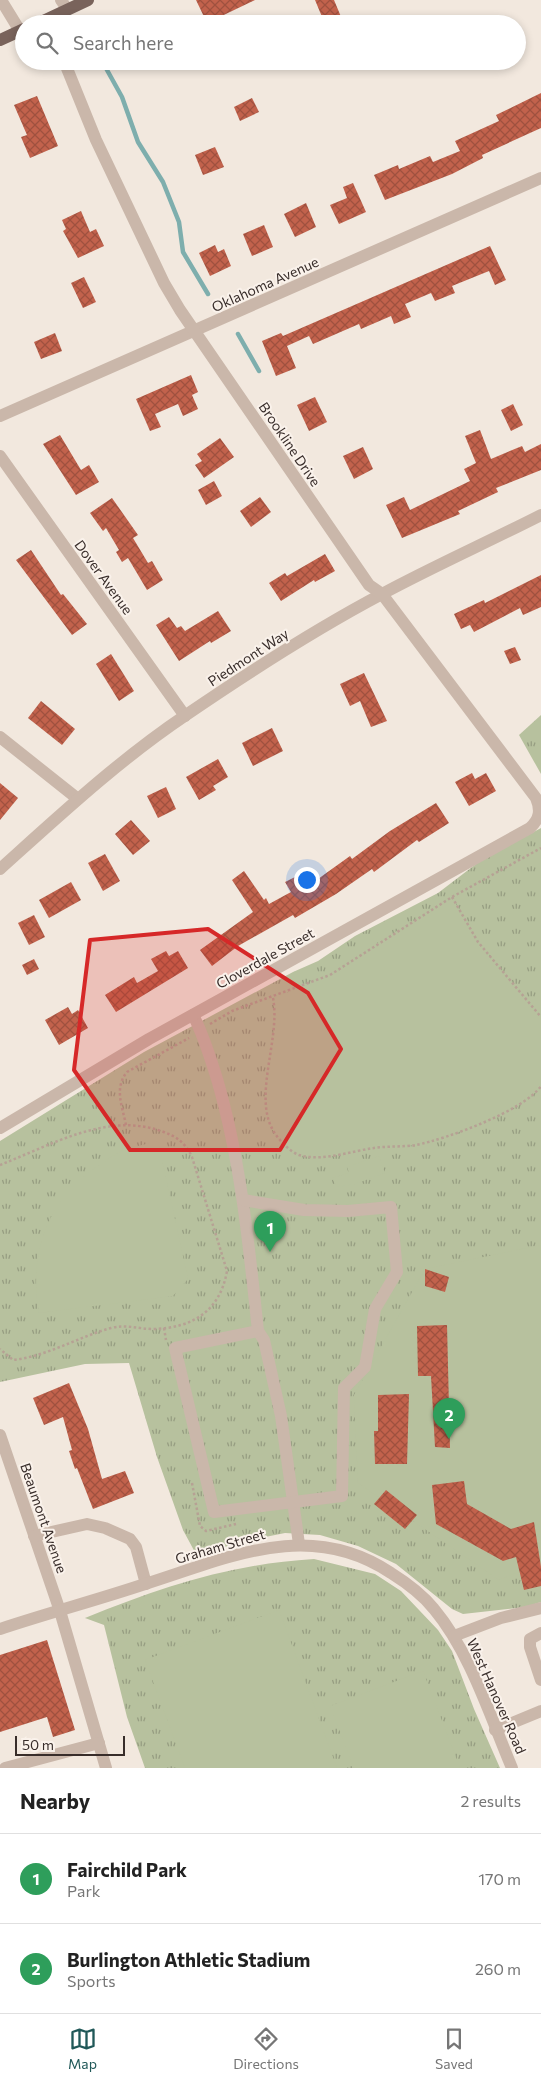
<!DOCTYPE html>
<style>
:root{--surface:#fff;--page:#f2f2f2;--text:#222;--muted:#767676;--line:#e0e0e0;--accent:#205858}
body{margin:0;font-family:Commissioner,sans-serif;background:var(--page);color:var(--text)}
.scale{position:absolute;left:15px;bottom:12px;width:110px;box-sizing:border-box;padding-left:5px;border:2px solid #382d2a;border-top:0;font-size:14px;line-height:18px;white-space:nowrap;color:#382d2a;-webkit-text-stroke:4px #faf2eb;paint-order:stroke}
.you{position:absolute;left:306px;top:879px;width:18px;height:18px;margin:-12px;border:4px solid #fff;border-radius:50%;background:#1a73e8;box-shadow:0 0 0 8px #1a73e833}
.badge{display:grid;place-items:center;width:32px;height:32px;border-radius:50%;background:var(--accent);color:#fff;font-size:16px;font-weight:700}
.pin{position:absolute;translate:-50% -41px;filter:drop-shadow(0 1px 2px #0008)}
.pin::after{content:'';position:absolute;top:26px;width:18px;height:15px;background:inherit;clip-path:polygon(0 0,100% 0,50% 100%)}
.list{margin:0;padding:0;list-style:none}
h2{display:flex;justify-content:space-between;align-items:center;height:65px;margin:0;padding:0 20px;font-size:21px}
h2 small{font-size:16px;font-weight:400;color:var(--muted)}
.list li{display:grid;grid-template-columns:32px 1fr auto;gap:15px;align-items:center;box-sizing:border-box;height:90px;padding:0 20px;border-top:1px solid var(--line)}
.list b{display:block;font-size:19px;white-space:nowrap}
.list p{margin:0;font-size:16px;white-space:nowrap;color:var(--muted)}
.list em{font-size:16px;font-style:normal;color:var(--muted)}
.icon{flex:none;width:28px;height:28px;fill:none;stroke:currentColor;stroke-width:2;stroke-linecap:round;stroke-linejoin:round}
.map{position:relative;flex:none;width:541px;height:1768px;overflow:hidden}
.search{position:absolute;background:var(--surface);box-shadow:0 2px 8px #0003;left:15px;right:15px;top:15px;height:55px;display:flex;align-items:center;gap:12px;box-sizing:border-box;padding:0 18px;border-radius:28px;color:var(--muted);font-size:19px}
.sheet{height:245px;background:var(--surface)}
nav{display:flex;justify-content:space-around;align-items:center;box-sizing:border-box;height:70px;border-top:1px solid var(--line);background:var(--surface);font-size:14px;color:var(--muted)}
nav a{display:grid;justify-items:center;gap:2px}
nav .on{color:var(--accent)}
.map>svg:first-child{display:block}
</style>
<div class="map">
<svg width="541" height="1768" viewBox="0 0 541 1768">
<defs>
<pattern id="park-tufts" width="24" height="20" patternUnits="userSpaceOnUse" patternTransform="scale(1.25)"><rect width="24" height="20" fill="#b7c19e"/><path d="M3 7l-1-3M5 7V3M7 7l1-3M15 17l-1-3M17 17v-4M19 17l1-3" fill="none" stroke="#969d81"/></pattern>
<pattern id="building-cross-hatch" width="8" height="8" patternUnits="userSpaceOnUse" patternTransform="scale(1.25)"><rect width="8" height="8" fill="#c2624c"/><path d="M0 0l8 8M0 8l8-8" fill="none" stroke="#9f513f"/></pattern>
</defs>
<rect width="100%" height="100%" fill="#f2e8de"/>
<!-- park -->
<g fill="url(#park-tufts)">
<path d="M541 715V774L519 735Z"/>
<path d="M541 828V1602L526 1607 463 1614 452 1609 396 1564 358 1546 320 1535 285 1533 241 1542 197 1556 183 1530 157 1457 129 1363 85 1364 0 1382V1141L144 1052 293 972 318 961 355 936 438 893 480 861Z"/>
<path d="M314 1559 375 1574 401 1591 438 1630 452 1651 474 1709 500 1768H145L127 1717 104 1625 85 1618C162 1587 230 1564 314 1559Z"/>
</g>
<!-- garden -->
<g fill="#b7c19e">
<path d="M452 897 478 942 541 1017V1086C524 1111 446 1139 416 1145 402 1147 388 1146 374 1148 351 1151 322 1162 299 1155 289 1151 280 1141 274 1132 252 1097 281 1039 273 998L312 983 346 966 374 945Z"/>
<path d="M158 1141 188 1279 173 1296 39 1313C28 1254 48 1196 101 1164 108 1159 116 1153 124 1150 135 1146 147 1144 158 1141Z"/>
<path d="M379 1156 385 1173 355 1184 337 1187 332 1178 349 1173 347 1167Z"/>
<path d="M541 1245V1563L499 1580 358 1483 354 1395 425 1269Z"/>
<path d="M279 1610 337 1768H185L145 1660Z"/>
<path d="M423 1671 460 1768H354L330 1706Z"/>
</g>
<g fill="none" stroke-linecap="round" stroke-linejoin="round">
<!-- stream -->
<g stroke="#7eaead" stroke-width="4.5">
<path d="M102 61 122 97 138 142 163 182 179 222 183 252 208 294"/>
<path d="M238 334 259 371"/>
</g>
</g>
<!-- building -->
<g fill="url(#building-cross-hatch)">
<path d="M196 0H255L207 23Z"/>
<path d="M315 0H334L344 24H325Z"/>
<path d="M541 93V128L482 155 483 158 452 174 385 200 374 175 398 165 399 169 430 156 433 162 460 151 455 141 499 121 496 115Z"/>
<path d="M37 96 58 146 30 158 21 137 27 135 14 105Z"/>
<path d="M252 98 259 112 240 121 234 107Z"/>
<path d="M215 147 224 167 203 175 195 155Z"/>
<path d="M353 183 366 212 339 224 330 205 347 198 343 187Z"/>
<path d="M306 203 316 227 295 237 284 214Z"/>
<path d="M81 211 90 232 96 229 104 246 78 258 63 231 66 229 62 220Z"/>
<path d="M264 225 273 247 252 256 243 234Z"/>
<path d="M215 245 218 252 224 249 231 266 210 276 199 253Z"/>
<path d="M490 246 506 280 495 285 489 271 452 286 455 293 435 301 431 293 405 304 411 317 394 324 391 316 361 329 359 324 313 344 309 336 287 346 296 368 276 376 262 341 281 333 283 336Z"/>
<path d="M84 277 96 302 83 308 71 283Z"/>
<path d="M55 333 62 351 41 359 34 342Z"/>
<path d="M191 375 198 392 192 395 198 409 183 416 178 404 155 414 161 427 150 431 136 399Z"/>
<path d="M315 397 327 422 309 431 297 405Z"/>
<path d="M513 404 523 425 511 431 501 410Z"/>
<path d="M480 430 491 459 522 446 525 452 541 444V470L496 488 498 492 458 511 460 514 402 538 386 505 404 497 410 510 470 481 464 469 476 463 465 436Z"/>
<path d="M60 435 81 470 89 465 99 482 76 495 43 444Z"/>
<path d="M220 438 234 457 204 478 195 465 202 461 197 454Z"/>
<path d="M363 447 373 469 354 479 343 456Z"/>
<path d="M214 481 222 496 206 505 198 490Z"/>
<path d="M260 497 271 512 251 527 240 511Z"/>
<path d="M112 498 138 535 133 538 148 563 152 561 163 580 147 590 128 558 122 562 116 552 119 550 106 528 103 531 90 513Z"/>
<path d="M31 550 61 595 63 594 87 624 72 635 16 560Z"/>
<path d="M325 554 335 571 315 582 314 580 281 601 269 583 285 573 287 576Z"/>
<path d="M541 575V607L523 615 520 608 474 632 470 625 461 629 454 614 484 600 485 603Z"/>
<path d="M218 611 231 631 211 643 210 641 179 661 156 625 169 617 177 628 181 626 185 631Z"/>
<path d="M515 647 521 660 510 664 504 651Z"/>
<path d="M111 654 134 691 119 701 96 664Z"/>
<path d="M364 673 387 721 371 727 360 701 350 706 340 684Z"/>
<path d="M41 701 75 729 62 745 28 718Z"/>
<path d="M272 728 283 751 253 766 242 743Z"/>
<path d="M218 759 228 777 213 786 216 790 199 800 186 777Z"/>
<path d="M472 773 475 779 486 773 496 791 469 806 455 782Z"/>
<path d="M0 783 18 798 0 820Z"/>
<path d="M166 787 176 809 158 818 147 796Z"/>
<path d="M436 803 449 823 419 842 417 840 374 872 372 869 336 894 295 918 293 915 238 946 212 966 200 950 253 912 232 880 244 871 264 900 266 898 269 904 291 892 285 882 297 876 300 881 307 877 311 884 350 856 352 859 390 831Z"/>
<path d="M131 820 150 841 133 855 115 834Z"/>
<path d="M105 854 120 881 103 891 88 863Z"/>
<path d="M71 882 81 900 49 918 39 900Z"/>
<path d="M34 915 45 937 29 945 18 923Z"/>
<path d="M166 951 169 956 178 951 188 968 116 1012 105 995 134 977 137 983 158 971 151 959Z"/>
<path d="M34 959 39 969 27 975 22 965Z"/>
<path d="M68 1007 72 1014 78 1010 88 1028 59 1045 45 1020Z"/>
<path d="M425 1269 449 1277 445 1292 425 1286Z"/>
<path d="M447 1325 450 1448 435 1447 431 1376H418L417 1326Z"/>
<path d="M69 1383 88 1429 102 1479 125 1471 134 1493 93 1509 77 1468 75 1469 69 1451 72 1450 63 1417 44 1425 33 1398Z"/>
<path d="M409 1394 407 1464H375L374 1431H378V1395Z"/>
<path d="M464 1481 467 1504 511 1529 534 1522 541 1567V1586L524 1590 516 1557 503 1561 436 1524 432 1485Z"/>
<path d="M386 1490 417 1515 405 1529 374 1504Z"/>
<path d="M47 1640 75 1730 53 1737 47 1717 0 1732V1655Z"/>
</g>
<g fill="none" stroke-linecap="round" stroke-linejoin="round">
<!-- path -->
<g stroke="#b6a194" stroke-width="2.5" stroke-dasharray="2.5 2.5" stroke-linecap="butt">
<path d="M452 897 478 942 541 1017"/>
<path d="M273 998C281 1039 252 1097 274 1132 280 1141 289 1151 299 1155 322 1162 351 1151 374 1148 388 1146 402 1147 416 1145 446 1139 524 1111 541 1086"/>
<path d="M210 1024 232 1011 330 975 452 897 541 848"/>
<path d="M126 1125C122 1105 114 1088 127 1072L189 1038"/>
<path d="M0 1165C51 1145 107 1112 161 1131 176 1136 185 1142 192 1157L227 1271C220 1311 193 1328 153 1329 138 1329 127 1324 111 1328 78 1337 48 1356 13 1360L0 1349"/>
<path d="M164 1328 166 1340"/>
<path d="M192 1483 200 1526 206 1531 236 1524"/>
</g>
<!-- minor -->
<g stroke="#cab7aa" stroke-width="12">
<path d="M1 0 20 31"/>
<path d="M61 0 67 9"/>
<path d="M0 416 541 178"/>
<path d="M0 456 185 716"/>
<path d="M0 737 78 799"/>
<path d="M0 869C60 815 119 760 186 715 249 672 314 630 382 594 434 566 488 542 541 515"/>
<path d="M193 1015C204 1036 210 1057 217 1079 241 1161 249 1246 258 1331L264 1340 281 1416 299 1544"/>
<path d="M0 1128 149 1039 530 828C540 819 541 810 536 798L382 594 369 585 180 310 164 283 96 140 64 61"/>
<path d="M243 1200 304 1210 348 1211 391 1207 397 1272 375 1309 365 1367 344 1388 342 1496 214 1512 175 1348 258 1331"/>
<path d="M0 1435 60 1611 106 1768"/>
<path d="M34 1536 87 1524 105 1528 130 1539 136 1547 146 1584"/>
<path d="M0 1629C48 1613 97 1600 145 1584 228 1558 309 1518 391 1573 407 1583 422 1594 434 1609 470 1652 490 1716 512 1768"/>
<path d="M541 1633 530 1639V1647L541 1680"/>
<path d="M454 1636 501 1618 541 1608"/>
<path d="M495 1730 541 1711"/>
<path d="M5 1768 99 1743"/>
</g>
<!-- major -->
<g stroke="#79635b" stroke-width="12">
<path d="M37 24 88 0"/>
<path d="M0 40 24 29"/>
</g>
</g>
<!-- marked area -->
<path fill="#d62828" fill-opacity="0.2" stroke="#d62828" stroke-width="4" stroke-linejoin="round" d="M208 929 308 993 341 1049 280 1150H130L74 1070 90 940Z"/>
<g text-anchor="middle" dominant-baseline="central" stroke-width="4" stroke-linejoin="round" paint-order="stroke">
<!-- street labels -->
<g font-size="14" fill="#382d2a" stroke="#faf2eb">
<text transform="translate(265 284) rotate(-24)">Oklahoma Avenue</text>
<text transform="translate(290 444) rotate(56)">Brookline Drive</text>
<text transform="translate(104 577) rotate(54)">Dover Avenue</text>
<text transform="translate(248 657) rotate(-33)">Piedmont Way</text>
<text transform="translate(265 958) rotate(-29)">Cloverdale Street</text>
<text transform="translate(44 1518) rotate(71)">Beaumont Avenue</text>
<text transform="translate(220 1546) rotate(-16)">Graham Street</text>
<text transform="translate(497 1696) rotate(66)">West Hanover Road</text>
</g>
</g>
</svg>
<div class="scale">50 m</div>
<div class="you"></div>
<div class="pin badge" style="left:270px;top:1252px;background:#2e9e5b">1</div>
<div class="pin badge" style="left:449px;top:1439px;background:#2e9e5b">2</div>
<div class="search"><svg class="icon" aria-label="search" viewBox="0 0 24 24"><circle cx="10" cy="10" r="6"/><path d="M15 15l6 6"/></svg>Search here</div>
</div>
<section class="sheet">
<h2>Nearby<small>2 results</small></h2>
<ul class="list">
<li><span class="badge" style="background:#2e9e5b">1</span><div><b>Fairchild Park</b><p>Park</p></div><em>170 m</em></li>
<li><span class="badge" style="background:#2e9e5b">2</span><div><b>Burlington Athletic Stadium</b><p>Sports</p></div><em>260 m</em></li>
</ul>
</section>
<nav>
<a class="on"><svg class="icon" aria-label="map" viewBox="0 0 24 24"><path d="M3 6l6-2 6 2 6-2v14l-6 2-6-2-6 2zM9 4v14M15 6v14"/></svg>Map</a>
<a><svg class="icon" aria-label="directions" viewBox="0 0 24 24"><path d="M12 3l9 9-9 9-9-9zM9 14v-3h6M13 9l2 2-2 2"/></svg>Directions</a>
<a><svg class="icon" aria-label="saved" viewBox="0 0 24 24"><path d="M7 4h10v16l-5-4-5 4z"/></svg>Saved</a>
</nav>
